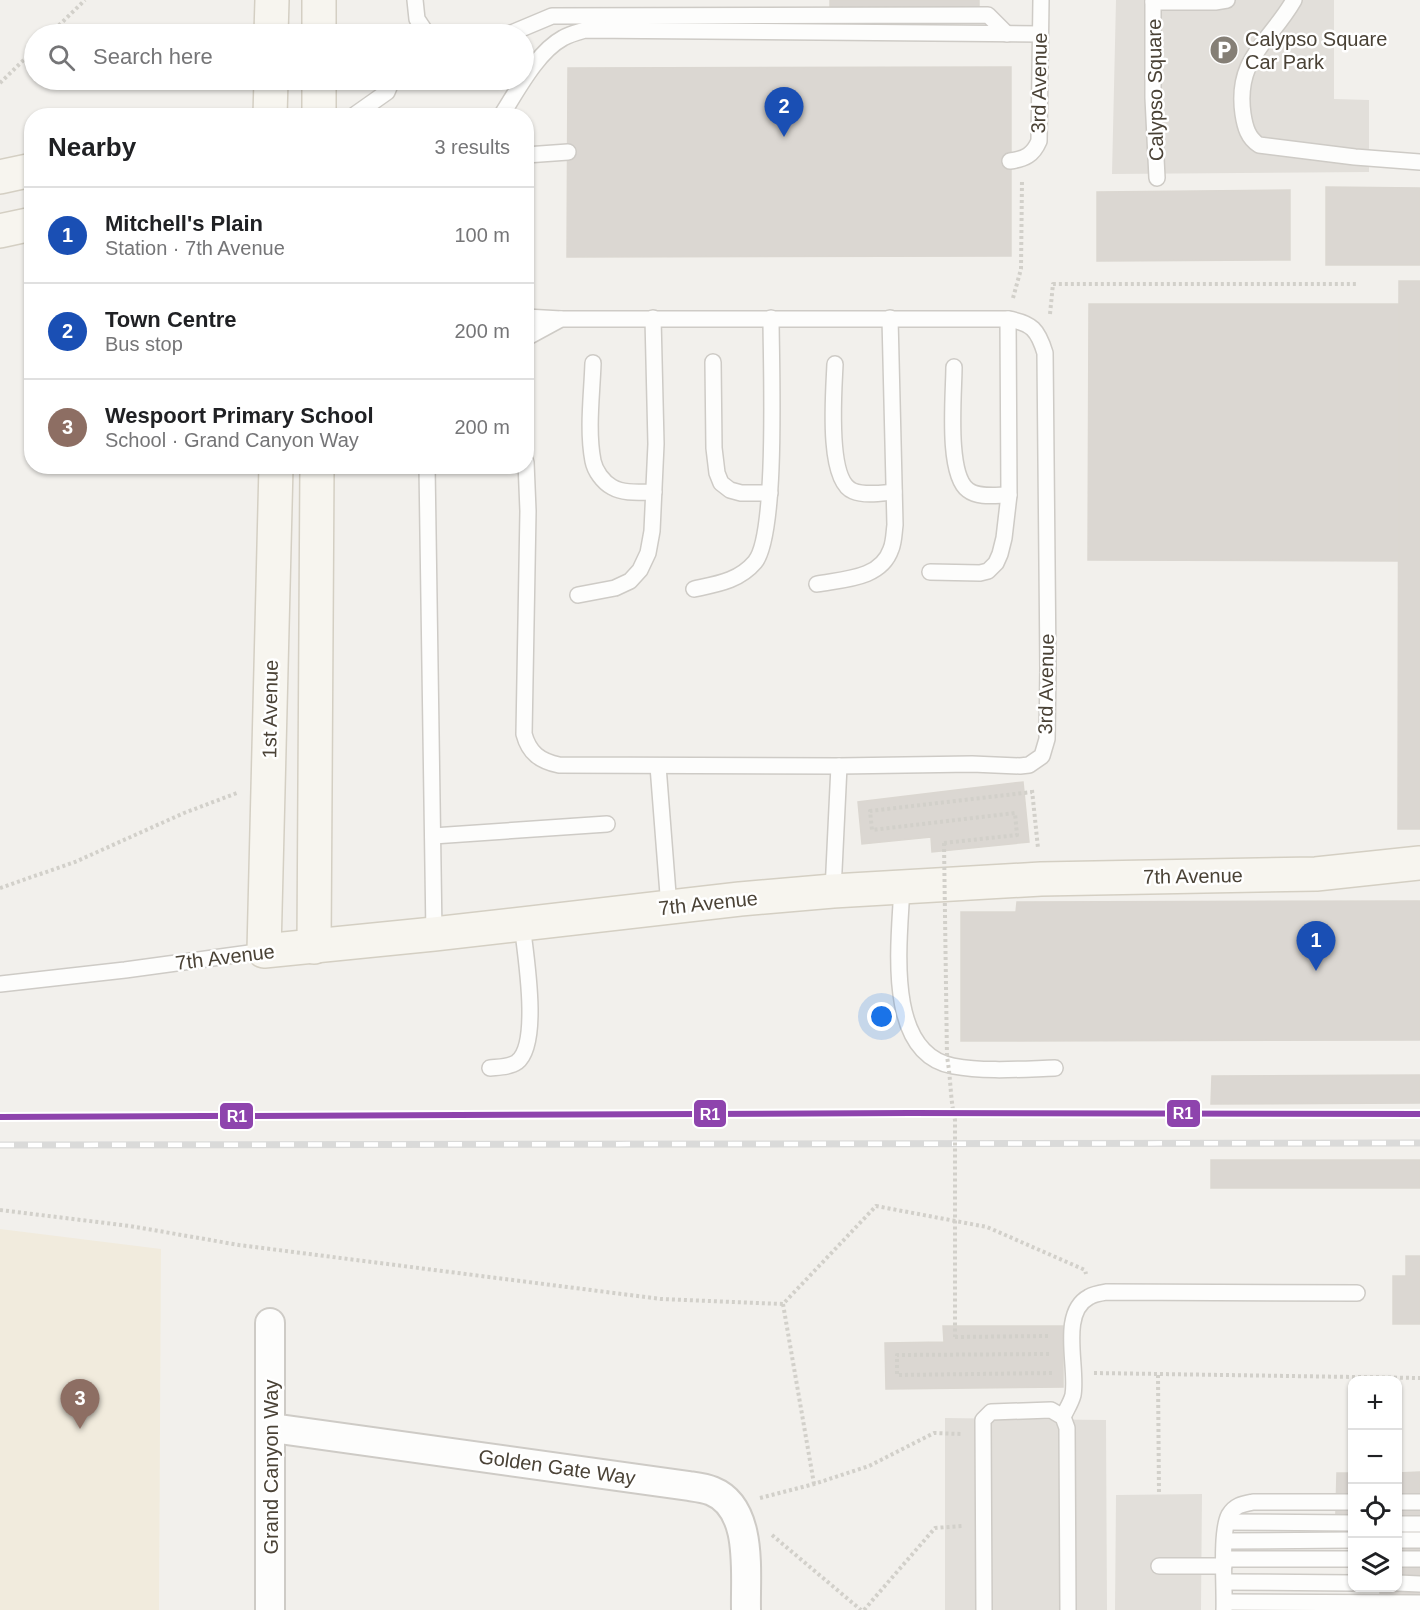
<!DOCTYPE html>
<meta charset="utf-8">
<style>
:root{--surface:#fff;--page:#f2f2f2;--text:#202124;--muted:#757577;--line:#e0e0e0;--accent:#1a73e8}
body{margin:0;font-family:Arial,sans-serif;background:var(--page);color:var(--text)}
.controls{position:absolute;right:18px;bottom:18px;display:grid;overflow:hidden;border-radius:12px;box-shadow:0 2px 4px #0004}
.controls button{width:54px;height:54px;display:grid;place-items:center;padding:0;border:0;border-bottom:2px solid var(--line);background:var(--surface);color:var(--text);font:30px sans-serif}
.you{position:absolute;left:882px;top:1017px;width:21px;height:21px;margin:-15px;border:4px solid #fff;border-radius:50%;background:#1a73e8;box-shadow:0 0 0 9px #1a73e833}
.badge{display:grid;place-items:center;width:39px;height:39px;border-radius:50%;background:var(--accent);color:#fff;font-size:20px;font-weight:700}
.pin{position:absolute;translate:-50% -50px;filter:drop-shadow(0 2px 3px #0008)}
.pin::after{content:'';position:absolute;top:32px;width:21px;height:18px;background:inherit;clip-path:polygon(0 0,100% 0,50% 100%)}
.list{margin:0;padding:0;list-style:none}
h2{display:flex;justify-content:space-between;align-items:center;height:78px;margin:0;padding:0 24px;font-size:26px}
h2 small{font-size:20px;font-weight:400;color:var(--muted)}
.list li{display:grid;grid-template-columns:39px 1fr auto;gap:18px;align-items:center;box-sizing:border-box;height:96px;padding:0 24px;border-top:2px solid var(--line)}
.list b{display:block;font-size:22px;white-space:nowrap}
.list p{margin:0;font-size:20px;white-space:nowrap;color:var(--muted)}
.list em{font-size:20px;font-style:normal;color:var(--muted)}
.icon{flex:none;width:33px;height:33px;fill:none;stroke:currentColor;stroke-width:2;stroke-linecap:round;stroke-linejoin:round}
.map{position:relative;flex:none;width:1420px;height:1610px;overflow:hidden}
.search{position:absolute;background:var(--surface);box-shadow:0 2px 4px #0004;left:24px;top:24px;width:510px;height:66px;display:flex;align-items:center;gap:15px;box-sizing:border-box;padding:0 21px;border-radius:33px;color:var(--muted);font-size:22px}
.panel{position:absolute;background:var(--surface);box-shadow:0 2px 4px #0004;left:24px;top:108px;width:510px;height:366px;border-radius:24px}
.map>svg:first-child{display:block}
</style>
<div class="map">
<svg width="1420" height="1610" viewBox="0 0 1420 1610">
<rect width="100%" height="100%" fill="#f2f0ec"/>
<!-- industrial -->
<g fill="#e2dfda">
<path d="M1116 0H1334V99L1369 100V172L1112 174Z"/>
<path d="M945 1418 1106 1420 1107 1610H945Z"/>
<path d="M1202 1494 1201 1610H1115L1116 1495Z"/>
</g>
<!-- education -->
<path fill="#f1ebdd" d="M0 1229 161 1249 159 1610H0Z"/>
<!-- building -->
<g fill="#dbd7d2" stroke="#dbd7d1" stroke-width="1.5">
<rect x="830" y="0" width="149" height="7"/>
<path d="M1011 67V256L567 257 568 68Z"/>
<path d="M1326 187 1420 188V265H1326Z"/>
<path d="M1290 190V260L1097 261V192Z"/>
<path d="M1399 281H1420V829H1398Z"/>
<path d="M1089 304H1399V561L1088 560Z"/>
<path d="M1023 782 1029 842 932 852 931 837 862 844 858 802Z"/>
<path d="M1420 901V1040L961 1041V912H1016L1017 902Z"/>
<path d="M1420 1075V1103L1211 1104 1212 1076Z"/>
<rect x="1211" y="1160" width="209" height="28"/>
<path d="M1406 1256H1420V1324H1393V1276H1406Z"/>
<path d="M943 1326H1063V1387L886 1389 885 1343 944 1342Z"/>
<path d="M1420 1472V1610H1380V1591H1358V1588H1398V1473Z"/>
<path d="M1337 1473H1352V1547H1335Z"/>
</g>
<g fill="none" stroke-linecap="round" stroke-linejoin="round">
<!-- lane casing -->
<g stroke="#cecbc6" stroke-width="18">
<g id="lane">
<path d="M415 0 417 19 427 34"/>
<path d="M1153 0V98L1157 178"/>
<path d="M1294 0C1270 42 1235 58 1243 114 1245 127 1248 138 1259 145L1355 157 1420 162"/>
<path d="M1153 2H1215L1227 0"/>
<path d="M509 34 552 16 988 15 1007 34"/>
<path d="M353 116 387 92 392 80"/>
<path d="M501 116C517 91 537 52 563 38 570 34 578 32 585 30L1040 34"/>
<path d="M526 155 568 152"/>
<path d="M1010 161C1025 159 1033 155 1039 141L1041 0"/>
<path d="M526 317 561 319"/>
<path d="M526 338 561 319H1008C1032 323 1038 330 1045 353L1048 668 1047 739 1042 756 1029 765 1020 766 972 764 839 766 559 765C540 761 529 753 524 734L528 511 526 462"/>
<path d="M713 362 714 448 717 473 721 483 730 490 741 493H770"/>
<path d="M593 363C592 394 587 430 593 461 595 471 603 482 612 487 624 494 640 492 654 492"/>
<path d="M835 364C834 390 826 480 853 491 865 496 882 493 894 492"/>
<path d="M954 367C954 393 946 474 968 490 978 498 996 495 1009 495"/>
<path d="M427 466 434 934"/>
<path d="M930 572 980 573 988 571 996 563 1000 554 1004 538 1009 495 1008 319"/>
<path d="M817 584C844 579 881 579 891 549 894 542 894 532 895 525L890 318"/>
<path d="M694 589C717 584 739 581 755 562 778 534 771 362 771 318"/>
<path d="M578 595 615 588 630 581 640 570 648 553 652 531 656 444 653 318"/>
<path d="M658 766 669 907"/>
<path d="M433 836 607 824"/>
<path d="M902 886C900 938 883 1053 953 1066 986 1072 1022 1069 1055 1068"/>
<path d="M833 891 839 766"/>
<path d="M0 984 125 970 264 951"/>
<path d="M490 1068C499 1067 510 1067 517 1062 541 1044 525 952 522 924"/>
<path d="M1063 1417C1066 1410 1071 1403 1073 1395 1078 1368 1059 1313 1089 1297 1094 1294 1101 1293 1107 1292L1357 1293"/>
<path d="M1398 1502H1420"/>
<path d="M1227 1522 1352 1523"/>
<path d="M1398 1524H1420"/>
<path d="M1398 1540H1420"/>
<path d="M1225 1541 1352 1540"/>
<path d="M1224 1559H1352"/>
<path d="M1398 1559H1420"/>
<path d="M1159 1566H1224"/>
<path d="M1225 1582 1352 1583"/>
<path d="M1398 1583 1420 1584"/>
<path d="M1225 1602 1420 1603"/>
<path d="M984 1610 983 1420 991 1412 1051 1410 1063 1417 1067 1428 1068 1610"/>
<path d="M1224 1610C1225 1588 1220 1532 1229 1515 1235 1505 1243 1504 1253 1502H1352"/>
</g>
</g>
<!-- street casing -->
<g stroke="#cecbc6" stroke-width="32">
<g id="street">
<path d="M270 1323V1610"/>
<path d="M272 1428 689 1486C696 1487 705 1488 712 1491 754 1508 745 1574 746 1610"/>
</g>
</g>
<!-- secondary casing -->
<g stroke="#d4cfc3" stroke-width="36">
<g id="secondary">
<path d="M319 0V34"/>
<path d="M271 34 272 0"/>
<path d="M270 116 271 80"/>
<path d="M319 116V80"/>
<path d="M0 177 32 170"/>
<path d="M0 231 32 224"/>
<path d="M276 466 264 951 434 934 740 899 833 891 1041 879 1316 874 1420 863"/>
<path d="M314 947 317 466"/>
</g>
</g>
<!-- path -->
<g stroke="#d2d0ca" stroke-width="4" stroke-dasharray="3 3" stroke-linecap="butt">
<path d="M50 34 85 0"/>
<path d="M0 83 34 50"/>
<path d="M1013 298 1021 269 1022 180"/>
<path d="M1050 314 1053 284H1357"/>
<path d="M1032 790 1038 848"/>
<path d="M944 843 1017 835 1015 813 872 830 870 811 1032 792"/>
<path d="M0 888 75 862 184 813 237 793"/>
<path d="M0 1210 130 1226 239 1245 661 1299 783 1304 876 1206 987 1227 1085 1270 1086 1274"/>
<path d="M783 1304 814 1484"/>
<path d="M955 1337 1049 1336"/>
<path d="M1049 1354 897 1355V1375L1053 1373"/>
<path d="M1094 1373 1420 1378"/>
<path d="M1158 1375 1159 1494"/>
<path d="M760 1498 814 1484 869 1466 934 1433 961 1434"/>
<path d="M772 1535 861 1610"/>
<path d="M864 1610 935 1528 962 1526"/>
</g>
<!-- lane -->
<use href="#lane" stroke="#fdfdfc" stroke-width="15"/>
<!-- street -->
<use href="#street" stroke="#fdfdfc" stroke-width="28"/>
<!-- secondary -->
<use href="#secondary" stroke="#f7f5ef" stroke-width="33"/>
<!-- rail casing -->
<g stroke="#dadad9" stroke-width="7">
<path id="rail" d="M0 1145 1420 1143"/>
</g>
<!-- rail -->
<use href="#rail" stroke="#fff" stroke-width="4.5" stroke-dasharray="14" stroke-linecap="butt"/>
<!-- path-bridge -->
<path stroke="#d2d0ca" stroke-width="4" stroke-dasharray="3 3" stroke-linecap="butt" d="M944 843 947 1057C951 1078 950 1099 955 1120V1337"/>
<!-- rail-1 casing -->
<g stroke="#fff" stroke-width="10">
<path id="rail-1" d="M0 1117 910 1113 1420 1114"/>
</g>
<!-- rail-1 -->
<use href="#rail-1" stroke="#8e44ad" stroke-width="6"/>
</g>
<!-- icons -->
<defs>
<g id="parking-disc" transform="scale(1.5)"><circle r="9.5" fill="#857f76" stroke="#fff"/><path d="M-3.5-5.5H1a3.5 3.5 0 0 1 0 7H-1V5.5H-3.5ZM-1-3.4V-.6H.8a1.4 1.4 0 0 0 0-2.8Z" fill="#fff"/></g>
</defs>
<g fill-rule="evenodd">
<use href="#parking-disc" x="1224" y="50"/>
</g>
<g text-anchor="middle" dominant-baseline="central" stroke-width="5" stroke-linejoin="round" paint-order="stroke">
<!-- poi labels -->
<g font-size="20" fill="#4a4236" stroke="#fff" text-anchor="start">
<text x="1245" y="39">Calypso Square<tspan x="1245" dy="23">Car Park</tspan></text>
</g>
<!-- street labels -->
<g font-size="20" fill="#4a4236" stroke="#fff">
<text transform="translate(1039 83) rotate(-89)">3rd Avenue</text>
<text transform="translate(1155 90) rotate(-91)">Calypso Square</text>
<text transform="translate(1046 684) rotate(-89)">3rd Avenue</text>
<text transform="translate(270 709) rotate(-89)">1st Avenue</text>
<text transform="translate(1193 876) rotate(-1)">7th Avenue</text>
<text transform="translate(708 903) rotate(-6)">7th Avenue</text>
<text transform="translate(225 957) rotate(-7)">7th Avenue</text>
<text transform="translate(271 1467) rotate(-90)">Grand Canyon Way</text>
<text transform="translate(557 1467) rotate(8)">Golden Gate Way</text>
</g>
</g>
<g stroke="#fff" stroke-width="2">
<rect x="1166" y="1099" width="35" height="29" rx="6" fill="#8e44ad"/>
<rect x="693" y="1099" width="34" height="29" rx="6" fill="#8e44ad"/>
<rect x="219" y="1102" width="35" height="28" rx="6" fill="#8e44ad"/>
</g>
<g font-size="16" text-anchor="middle" font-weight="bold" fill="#fff">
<text x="1183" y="1119">R1</text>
<text x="710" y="1120">R1</text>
<text x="237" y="1122">R1</text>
</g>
</svg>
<div class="controls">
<button>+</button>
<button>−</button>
<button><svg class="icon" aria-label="locate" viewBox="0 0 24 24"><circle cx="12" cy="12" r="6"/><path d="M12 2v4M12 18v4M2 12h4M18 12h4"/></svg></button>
<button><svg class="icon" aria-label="layers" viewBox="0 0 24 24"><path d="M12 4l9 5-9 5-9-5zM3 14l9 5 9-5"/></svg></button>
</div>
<div class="you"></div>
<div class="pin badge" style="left:1316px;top:971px;background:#1a4fb4">1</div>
<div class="pin badge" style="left:784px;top:137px;background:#1a4fb4">2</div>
<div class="pin badge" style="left:80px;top:1429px;background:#8d6e63">3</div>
<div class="search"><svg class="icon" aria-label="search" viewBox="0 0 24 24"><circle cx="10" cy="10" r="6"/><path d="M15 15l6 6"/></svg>Search here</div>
<section class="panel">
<h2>Nearby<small>3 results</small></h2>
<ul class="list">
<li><span class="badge" style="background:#1a4fb4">1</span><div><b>Mitchell's Plain</b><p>Station · 7th Avenue</p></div><em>100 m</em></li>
<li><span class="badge" style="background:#1a4fb4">2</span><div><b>Town Centre</b><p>Bus stop</p></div><em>200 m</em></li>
<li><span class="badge" style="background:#8d6e63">3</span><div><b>Wespoort Primary School</b><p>School · Grand Canyon Way</p></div><em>200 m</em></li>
</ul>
</section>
</div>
